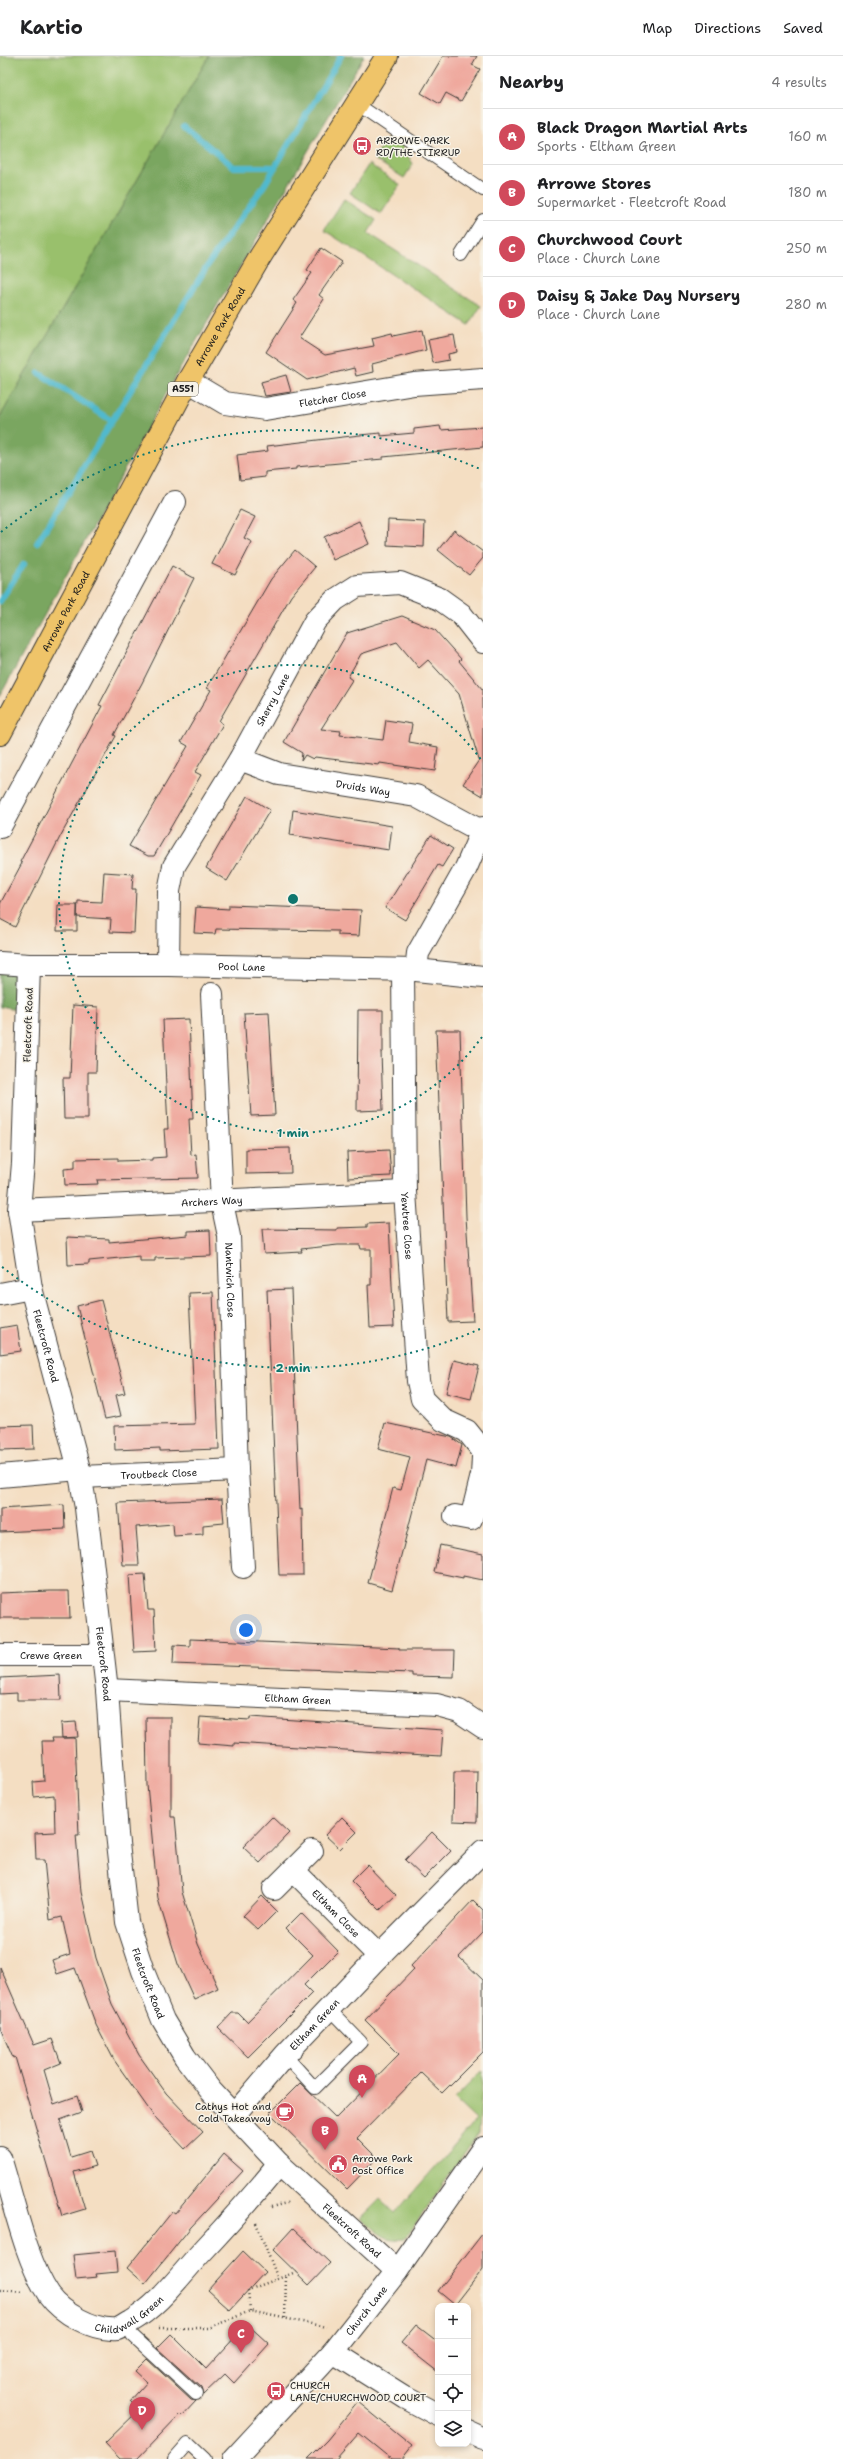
<!DOCTYPE html>
<meta charset="utf-8">
<style>
:root{--surface:#fff;--page:#f2f2f2;--text:#202124;--muted:#757577;--line:#e0e0e0;--accent:#d1495b}
body{margin:0;font-family:"Shantell Sans",sans-serif;background:var(--page);color:var(--text)}
.controls{position:absolute;right:12px;bottom:12px;display:grid;overflow:hidden;border-radius:8px;box-shadow:0 2px 6px #0003}
.controls button{width:36px;height:36px;display:grid;place-items:center;padding:0;border:0;border-bottom:1px solid var(--line);background:var(--surface);color:var(--text);font:20px sans-serif}
.you{position:absolute;left:246px;top:1574px;width:14px;height:14px;margin:-10px;border:3px solid #fff;border-radius:50%;background:#1a73e8;box-shadow:0 0 0 6px #1a73e833}
.badge{display:grid;place-items:center;width:26px;height:26px;border-radius:50%;background:var(--accent);color:#fff;font-size:13px;font-weight:700}
.pin{position:absolute;translate:-50% -33px;filter:drop-shadow(0 1px 2px #0008)}
.pin::after{content:'';position:absolute;top:21px;width:14px;height:12px;background:inherit;clip-path:polygon(0 0,100% 0,50% 100%)}
.list{margin:0;padding:0;list-style:none}
h2{display:flex;justify-content:space-between;align-items:center;height:52px;margin:0;padding:0 16px;font-size:17px}
h2 small{font-size:13px;font-weight:400;color:var(--muted)}
.list li{display:grid;grid-template-columns:26px 1fr auto;gap:12px;align-items:center;box-sizing:border-box;height:56px;padding:0 16px;border-top:1px solid var(--line)}
.list b{display:block;font-size:15px;white-space:nowrap}
.list p{margin:0;font-size:13px;white-space:nowrap;color:var(--muted)}
.list em{font-size:13px;font-style:normal;color:var(--muted)}
.icon{flex:none;width:22px;height:22px;fill:none;stroke:currentColor;stroke-width:2;stroke-linecap:round;stroke-linejoin:round}
.map{position:relative;flex:none;width:483px;height:2403px;overflow:hidden}
header{display:flex;align-items:center;gap:24px;box-sizing:border-box;height:56px;padding:0 20px;background:var(--surface);border-bottom:1px solid var(--line)}
header strong{font-size:19px}
nav{display:flex;gap:22px;margin-inline-start:auto;font-size:14px}
main{display:flex}
aside{flex:1;background:var(--surface)}
.map>svg:first-child{display:block}
</style>
<header>
<strong>Kartio</strong>
<nav><a>Map</a><a>Directions</a><a>Saved</a></nav>
</header>
<main>
<div class="map">
<svg width="483" height="2403" viewBox="0 0 483 2403">
<rect width="100%" height="100%" fill="#f7f3e8"/>
<filter id="ink" filterUnits="userSpaceOnUse"><feTurbulence type="fractalNoise" baseFrequency=".025" numOctaves="2"/><feDisplacementMap in="SourceGraphic" scale="8" xChannelSelector="R" yChannelSelector="G"/><feConvolveMatrix kernelMatrix="1 2 1 2 8 2 1 2 1" color-interpolation-filters="sRGB"/></filter>
<filter id="wash" filterUnits="userSpaceOnUse"><feTurbulence type="fractalNoise" baseFrequency=".012" numOctaves="4" result="noise"/><feDisplacementMap in="SourceGraphic" scale="16" xChannelSelector="R" yChannelSelector="G"/><feGaussianBlur stdDeviation="0.9" result="paint"/><feColorMatrix in="noise" values="0 0 0 0 0 0 0 0 0 0 0 0 0 0 0 0 0 1.4 0 .05"/><feComposite in="paint" operator="in"/></filter>
<g filter="url(#wash)">
<rect width="100%" height="100%" fill="#f4dec2"/>
<!-- green -->
<g fill="#99c06c" stroke="#5a6e44">
<path d="M0 0H209L0 361Z"/>
<path d="M387 82 399 83 413 108 404 122 374 103Z"/>
<path d="M369 108 400 129 381 158 350 137Z"/>
<path d="M344 143 376 164 368 177 481 250 469 269 324 174Z"/>
<path d="M483 2014 479 2077 405 2183C384 2186 376 2175 361 2162L380 2143 395 2157 476 2064 454 2043Z"/>
</g>
<!-- forest -->
<g fill="#7aa660" stroke="#4b613e">
<path d="M209 0H364L177 318 0 640V361Z"/>
<path d="M0 913H21L20 948 16 954 0 951Z"/>
</g>
<g fill="none" stroke-linecap="round" stroke-linejoin="round">
<!-- stream -->
<g stroke="#51b9ce" stroke-width="6">
<path d="M184 70 234 111H275"/>
<path d="M39 317 112 365"/>
<path d="M37 487 209 207 265 128 341 0"/>
<path d="M0 545 24 508"/>
</g>
</g>
<g id="blocks">
<!-- building -->
<g fill="#efa89d">
<path d="M443 0H477L472 9 480 13 461 45 446 37 440 48 421 37Z"/>
<path d="M321 192 342 206 319 239 324 243 299 282 325 299 374 290 372 282 392 277 393 280 422 274 426 294 372 308 373 316 356 320 354 312 307 324 266 296 297 247 293 244 312 217 307 214Z"/>
<path d="M454 279 457 296 448 298 449 304 433 307 428 284Z"/>
<path d="M286 319 291 336 265 340 261 326Z"/>
<path d="M440 370 441 374 483 371V391L383 401V403L296 411V413L265 416V421L240 424 237 399 268 395 267 390 360 379 381 377V380L414 377V373Z"/>
<path d="M240 454 255 461 244 482 252 486 235 519 212 508Z"/>
<path d="M388 464 425 466 424 491 387 489Z"/>
<path d="M359 465 369 488 333 504 324 481Z"/>
<path d="M454 474 483 496V502L469 519 438 494Z"/>
<path d="M295 494 315 511 291 540 219 665 223 668 195 716 201 719 154 800H148L129 790 188 690 181 686 211 634 207 632 271 523Z"/>
<path d="M172 510 194 522 142 627 114 679 116 680 60 781 15 871 0 863V848L22 807 20 806 102 650 99 649Z"/>
<path d="M402 560 435 574 461 603 459 605 483 634V740L463 728 479 704 459 638 428 604 419 612 397 586 361 598 348 621 352 624 321 673 341 675 340 679 383 684 386 664 412 668 409 686 438 691 435 715 380 707 379 709 315 701 313 703 305 699 301 705 302 697 284 686 347 577Z"/>
<path d="M247 740 270 754 227 825 206 812Z"/>
<path d="M293 754 392 770 389 794 290 779Z"/>
<path d="M431 779 453 793 442 811 438 809 405 864 385 852Z"/>
<path d="M104 816 133 818 132 833H136L134 877 110 876 111 863 77 861 78 845 102 846Z"/>
<path d="M58 849H77V875H57Z"/>
<path d="M229 849 361 854 359 880 338 879V875L216 873 215 878 194 877 196 851 229 853Z"/>
<path d="M73 949 98 951 96 1016H88V1063H64L63 1022H70Z"/>
<path d="M358 954H383V996H381L383 1054 357 1055Z"/>
<path d="M269 956 275 1059 251 1060 244 957Z"/>
<path d="M189 963 193 1063H189L191 1099 196 1098 198 1122 97 1124 98 1128 65 1129 64 1113 75 1112V1103L118 1102V1105L152 1104V1102L166 1101 164 1073H168L163 964Z"/>
<path d="M436 974H460L466 1161 473 1265 448 1266Z"/>
<path d="M290 1092 291 1117 246 1118V1093Z"/>
<path d="M389 1094 391 1120 348 1122 347 1096Z"/>
<path d="M389 1167 394 1271 370 1272 368 1229H371V1193H361L360 1189H338L301 1193 302 1196 264 1198 262 1173 337 1174V1172L367 1171V1168Z"/>
<path d="M210 1174 211 1200 155 1202V1205H140V1200L89 1205V1208L68 1209 67 1181 109 1183V1186L188 1179V1175Z"/>
<path d="M291 1233 300 1454 302 1453 303 1519H279L267 1234Z"/>
<path d="M213 1236 219 1393 160 1395V1392L115 1394 114 1370 195 1368 189 1237Z"/>
<path d="M101 1244 125 1337 116 1339 121 1360 105 1363 77 1250Z"/>
<path d="M17 1269 21 1295 0 1298V1272Z"/>
<path d="M454 1304 479 1310 471 1343 446 1337Z"/>
<path d="M385 1367 451 1381 462 1389 456 1412 426 1404 392 1534 368 1527 393 1432 401 1434 410 1401 378 1393Z"/>
<path d="M33 1369 34 1393 0 1394V1370Z"/>
<path d="M222 1443 224 1467 203 1469V1478L174 1480 173 1468 136 1471 139 1509H123L118 1447Z"/>
<path d="M64 1449 65 1473 0 1476V1453Z"/>
<path d="M440 1489 483 1498V1524L463 1520V1522L434 1516Z"/>
<path d="M145 1518 148 1554H154L156 1595 134 1596 129 1519Z"/>
<path d="M50 1535H69L70 1562H0V1537Z"/>
<path d="M190 1583 399 1592V1594H455L454 1621 412 1620V1617L173 1608 174 1589 190 1590Z"/>
<path d="M60 1619 61 1644H17V1637L0 1638V1622Z"/>
<path d="M146 1661H171V1761H175L182 1836 198 1888 218 1932 194 1943 178 1908 158 1843 147 1729Z"/>
<path d="M200 1661 250 1664V1661L443 1674 441 1700 234 1687V1690L198 1687Z"/>
<path d="M76 1666 78 1681 62 1682 61 1667Z"/>
<path d="M52 1682H75L79 1779H76L81 1836 96 1902 112 1948 139 1999 166 2037 203 2076 185 2093 153 2059 114 2004 96 1969 75 1912 57 1918 52 1904 70 1898 62 1861 50 1864 44 1804H36L35 1777 55 1776 54 1739 34 1741 33 1726 44 1725 42 1685H53Z"/>
<path d="M454 1716H478L477 1766 453 1765Z"/>
<path d="M272 1761 289 1777 260 1807 243 1791Z"/>
<path d="M342 1761 357 1776 340 1793 325 1779Z"/>
<path d="M432 1776 451 1795 424 1822 405 1804Z"/>
<path d="M367 1809 396 1839 380 1854 351 1825Z"/>
<path d="M262 1840 277 1855 258 1874 243 1860Z"/>
<path d="M473 1844 483 1854V1876L459 1901 483 1924V1996L442 2037 421 2017 357 2082 377 2102 347 2133 270 2057 300 2027 336 2062 399 1998 365 1964 414 1913 411 1910Z"/>
<path d="M301 1857 338 1895 304 1929 312 1937 248 2001 218 1972 232 1957H238L247 1966 313 1899 286 1872Z"/>
<path d="M0 1911 34 1989 52 1983 61 2007 44 2014 54 2048 77 2040 82 2056 60 2064 71 2101 90 2095 95 2110 74 2116 85 2153 62 2160 15 2001 13 2002 0 1972Z"/>
<path d="M224 2098 243 2115 191 2171 145 2228 127 2212 172 2156 175 2158Z"/>
<path d="M293 2172 330 2207 309 2229 273 2194Z"/>
<path d="M483 2177V2213L455 2249 438 2235Z"/>
<path d="M115 2195 117 2216 96 2218 97 2221 76 2223 73 2199Z"/>
<path d="M243 2195 265 2216 230 2254 208 2234Z"/>
<path d="M247 2268 269 2288 234 2327 225 2318 203 2339 201 2332 157 2292 171 2278 206 2313Z"/>
<path d="M416 2269 438 2286V2316L401 2287Z"/>
<path d="M147 2303 191 2344 196 2345 182 2360 180 2358 137 2403H120L105 2387 139 2354 130 2345 147 2326 135 2315Z"/>
<path d="M358 2346 412 2390 402 2403H391L359 2377 336 2403H308L327 2384Z"/>
</g>
</g>
</g>
<g filter="url(#ink)">
<use href="#blocks" fill-opacity="0" stroke="#3c3935" stroke-width="1"/>
<g fill="none" stroke-linecap="round" stroke-linejoin="round">
<!-- lane casing -->
<g stroke="#3c3935" stroke-width="14">
<g id="lane">
<path d="M357 48 483 134"/>
<path d="M461 199 483 164"/>
<path d="M285 1999 315 2032 361 1986 330 1954"/>
<path d="M129 2266 132 2279 196 2338"/>
<path d="M174 2403 188 2387 205 2403"/>
</g>
</g>
<!-- street casing -->
<g stroke="#3c3935" stroke-width="24">
<g id="street">
<path id="s1" d="M188 325 225 347 265 353 414 328 483 323"/>
<path id="s2" d="M240 703 279 718 416 740 481 775"/>
<path d="M0 771 175 446"/>
<path id="s3" d="M0 907 29 909H168L416 914 483 921"/>
<path id="s4" d="M29 909 23 1107 19 1154 31 1232 79 1413 86 1452 107 1634 117 1778 127 1866 143 1915 163 1964 185 2001 211 2035 279 2108 397 2215"/>
<path id="s5" d="M168 909 169 835 174 810 240 703 315 565 335 544 357 530 400 527 440 543 461 558 483 586"/>
<path d="M416 914 418 897 466 812 483 772"/>
<path id="s6" d="M403 915 405 1136 418 1325 422 1343 443 1364 467 1375 483 1395"/>
<path id="s7" d="M212 938 222 1147 229 1180 237 1414 243 1511"/>
<path id="s8" d="M19 1154 405 1136"/>
<path d="M0 1238 31 1232"/>
<path d="M0 1420 79 1413"/>
<path id="s9" d="M81 1421 237 1414"/>
<path d="M455 1460 471 1463 482 1419 483 1401"/>
<path id="s10" d="M0 1599H102"/>
<path id="s11" d="M107 1634 437 1649 459 1655 483 1671"/>
<path id="s12" d="M293 1814 379 1900"/>
<path d="M274 1833 312 1795"/>
<path id="s13" d="M234 2059 285 1999 379 1900 483 1795"/>
<path id="s14" d="M0 2102C13 2142 26 2206 49 2239 62 2257 93 2275 117 2273 121 2272 126 2268 130 2266 159 2249 177 2223 199 2199 227 2169 254 2140 279 2108"/>
<path d="M333 2296 406 2342 438 2359"/>
<path d="M468 2375 483 2382"/>
<path id="s15" d="M234 2403 333 2296 397 2215 483 2092"/>
</g>
</g>
<!-- primary casing -->
<g stroke="#3c3935" stroke-width="24">
<g id="primary">
<path id="s16" d="M0 678 188 325 260 201 387 0"/>
</g>
</g>
<!-- path -->
<g stroke="#3c3935" stroke-width="2.5" stroke-dasharray="1 3" stroke-linecap="butt">
<path d="M271 2151 290 2146"/>
<path d="M256 2167 278 2223"/>
<path d="M0 2234 23 2236"/>
<path d="M250 2255 248 2234 296 2216"/>
<path d="M285 2262 286 2219"/>
<path d="M159 2272H209L250 2255 326 2271"/>
</g>
<!-- lane -->
<use href="#lane" stroke="#fff" stroke-width="12"/>
<!-- street -->
<use href="#street" stroke="#fff" stroke-width="22"/>
<!-- primary -->
<use href="#primary" stroke="#efc469" stroke-width="22"/>
</g>
</g>
<!-- distance rings -->
<g fill="none" stroke="#0f766e" stroke-width="2" stroke-dasharray="2 4">
<path d="M482 981A234 234 0 1 1 482 705"/>
<path d="M480 1273A469 469 0 0 1 1 1210M1 476A469 469 0 0 1 480 413"/>
</g>
<!-- icons -->
<defs>
<g id="bus-disc" transform="scale(1)"><circle r="9.5" fill="#d1495b" stroke="#f7f3e8"/><path d="M-5-6H5V4H4V6H2V4H-2V6H-4V4H-5ZM-3.5-4V0h7V-4ZM-3.5 1.2v1.5H-2V1.2ZM2 1.2v1.5H3.5V1.2Z" fill="#fff"/></g>
<g id="cafe-disc" transform="scale(1)"><circle r="9.5" fill="#d1495b" stroke="#f7f3e8"/><path d="M-5.5-4.5H6V0H3Q3 3.5 0 3.5H-2.5Q-5.5 3.5-5.5 0ZM3-3.2v2h1.7v-2ZM-6 4.5H4V6H-6Z" fill="#fff"/></g>
<g id="civic-disc" transform="scale(1)"><circle r="9.5" fill="#d1495b" stroke="#f7f3e8"/><path d="M-.6-6.5H3V-4.5H.6V-3L4-1V1h2V6H-6V1h2V-1L-.6-3ZM-1.2 2.5V6h2.4V2.5Z" fill="#fff"/></g>
</defs>
<g fill-rule="evenodd">
<use href="#bus-disc" x="362" y="90"/>
<use href="#cafe-disc" x="285" y="2056"/>
<use href="#civic-disc" x="338" y="2108"/>
<use href="#bus-disc" x="276" y="2335"/>
</g>
<g text-anchor="middle" dominant-baseline="central" stroke-width="3" stroke-linejoin="round" paint-order="stroke">
<!-- shield labels -->
<rect fill="#f7f3e8" stroke="#5e5c59" stroke-width="1" x="168" y="326" width="30" height="14" rx="3"/>
<g font-size="9" font-weight="bold" fill="#1c1c1c">
<text x="183" y="333">A551</text>
</g>
<!-- poi labels -->
<g font-size="10" fill="#1c1c1c" stroke="#f7f3e8" text-anchor="start">
<text x="376" y="84">ARROWE PARK<tspan x="376" dy="12">RD/THE STIRRUP</tspan></text>
<text x="271" y="2050" text-anchor="end">Cathys Hot and<tspan x="271" dy="12">Cold Takeaway</tspan></text>
<text x="352" y="2102">Arrowe Park<tspan x="352" dy="12">Post Office</tspan></text>
<text x="290" y="2329">CHURCH<tspan x="290" dy="12">LANE/CHURCHWOOD COURT</tspan></text>
</g>
<!-- street labels -->
<g font-size="10" fill="#1c1c1c" stroke="#f7f3e8">
<text stroke="none"><textPath href="#s16" startOffset="463">Arrowe Park Road</textPath></text>
<text stroke="none"><textPath href="#s1" startOffset="152">Fletcher Close</textPath></text>
<text stroke="none"><textPath href="#s16" startOffset="139">Arrowe Park Road</textPath></text>
<text stroke="none"><textPath href="#s5" startOffset="293">Sherry Lane</textPath></text>
<text stroke="none"><textPath href="#s2" startOffset="127">Druids Way</textPath></text>
<text stroke="none"><textPath href="#s3" startOffset="242">Pool Lane</textPath></text>
<text transform="translate(28 969) rotate(-88)">Fleetcroft Road</text>
<text stroke="none"><textPath href="#s8" startOffset="193">Archers Way</textPath></text>
<text stroke="none"><textPath href="#s6" startOffset="255">Yewtree Close</textPath></text>
<text stroke="none"><textPath href="#s7" startOffset="287">Nantwich Close</textPath></text>
<text stroke="none"><textPath href="#s4" startOffset="384">Fleetcroft Road</textPath></text>
<text stroke="none"><textPath href="#s9" startOffset="78">Troutbeck Close</textPath></text>
<text stroke="none"><textPath href="#s10" startOffset="51">Crewe Green</textPath></text>
<text stroke="none"><textPath href="#s4" startOffset="708">Fleetcroft Road</textPath></text>
<text stroke="none"><textPath href="#s11" startOffset="191">Eltham Green</textPath></text>
<text stroke="none"><textPath href="#s12" startOffset="61">Eltham Close</textPath></text>
<text stroke="none"><textPath href="#s4" startOffset="1032">Fleetcroft Road</textPath></text>
<text stroke="none"><textPath href="#s13" startOffset="121">Eltham Green</textPath></text>
<text stroke="none"><textPath href="#s4" startOffset="1356">Fleetcroft Road</textPath></text>
<text stroke="none"><textPath href="#s14" startOffset="241">Childwall Green</textPath></text>
<text stroke="none"><textPath href="#s15" startOffset="199">Church Lane</textPath></text>
</g>
</g>
<circle cx="293" cy="843" r="6" fill="#0f766e" stroke="#f7f3e8" stroke-width="2"/>
<g font-size="12" text-anchor="middle" font-weight="bold" fill="#0f766e" stroke="#f7f3e8" stroke-width="3" stroke-linejoin="round" paint-order="stroke">
<text x="293" y="1081">1 min</text>
<text x="293" y="1316">2 min</text>
</g>
</svg>
<div class="controls">
<button>+</button>
<button>−</button>
<button><svg class="icon" aria-label="locate" viewBox="0 0 24 24"><circle cx="12" cy="12" r="6"/><path d="M12 2v4M12 18v4M2 12h4M18 12h4"/></svg></button>
<button><svg class="icon" aria-label="layers" viewBox="0 0 24 24"><path d="M12 4l9 5-9 5-9-5zM3 14l9 5 9-5"/></svg></button>
</div>
<div class="you"></div>
<div class="pin badge" style="left:362px;top:2042px">A</div>
<div class="pin badge" style="left:325px;top:2094px">B</div>
<div class="pin badge" style="left:241px;top:2297px">C</div>
<div class="pin badge" style="left:142px;top:2374px">D</div>
</div>
<aside>
<h2>Nearby<small>4 results</small></h2>
<ul class="list">
<li><span class="badge">A</span><div><b>Black Dragon Martial Arts</b><p>Sports · Eltham Green</p></div><em>160 m</em></li>
<li><span class="badge">B</span><div><b>Arrowe Stores</b><p>Supermarket · Fleetcroft Road</p></div><em>180 m</em></li>
<li><span class="badge">C</span><div><b>Churchwood Court</b><p>Place · Church Lane</p></div><em>250 m</em></li>
<li><span class="badge">D</span><div><b>Daisy &amp; Jake Day Nursery</b><p>Place · Church Lane</p></div><em>280 m</em></li>
</ul>
</aside>
</main>
